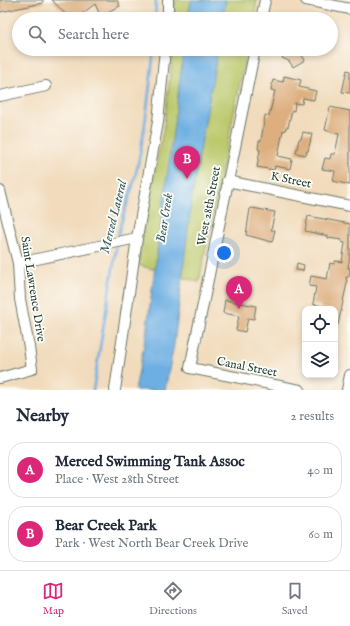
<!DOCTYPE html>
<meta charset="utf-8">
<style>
:root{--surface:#fff;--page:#f2f2f3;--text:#1f2937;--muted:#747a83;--line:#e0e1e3;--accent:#db2777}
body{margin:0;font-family:"IM FELL English",serif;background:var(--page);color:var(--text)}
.controls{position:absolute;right:12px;bottom:12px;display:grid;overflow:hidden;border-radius:8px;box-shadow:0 2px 6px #0003}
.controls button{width:36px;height:36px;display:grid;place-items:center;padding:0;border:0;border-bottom:1px solid var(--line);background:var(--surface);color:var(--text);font:20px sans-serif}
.you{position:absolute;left:224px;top:253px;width:14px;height:14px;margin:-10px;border:3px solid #fff;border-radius:50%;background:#1a73e8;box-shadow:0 0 0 6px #1a73e833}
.badge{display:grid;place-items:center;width:26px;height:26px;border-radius:50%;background:var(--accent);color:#fff;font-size:13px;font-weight:700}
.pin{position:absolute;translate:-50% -33px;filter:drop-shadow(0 1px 2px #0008)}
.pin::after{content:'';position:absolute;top:21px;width:14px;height:12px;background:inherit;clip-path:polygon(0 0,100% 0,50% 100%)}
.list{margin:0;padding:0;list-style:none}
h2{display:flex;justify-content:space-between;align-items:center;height:52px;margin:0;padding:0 16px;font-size:17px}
h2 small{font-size:13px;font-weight:400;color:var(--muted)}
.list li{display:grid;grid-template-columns:26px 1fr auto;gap:12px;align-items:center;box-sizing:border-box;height:56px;margin:0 8px 8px;padding:0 8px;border:1px solid var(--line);border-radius:16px}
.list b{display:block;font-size:15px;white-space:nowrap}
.list p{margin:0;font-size:13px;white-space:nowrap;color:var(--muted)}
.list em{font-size:13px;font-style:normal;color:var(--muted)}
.icon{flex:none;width:22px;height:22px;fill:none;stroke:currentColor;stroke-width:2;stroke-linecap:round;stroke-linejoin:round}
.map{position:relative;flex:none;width:350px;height:390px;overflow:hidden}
.search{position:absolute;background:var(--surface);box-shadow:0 2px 6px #0003;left:12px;right:12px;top:12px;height:44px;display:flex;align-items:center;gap:10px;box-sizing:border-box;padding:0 14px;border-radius:22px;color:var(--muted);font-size:15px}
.sheet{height:180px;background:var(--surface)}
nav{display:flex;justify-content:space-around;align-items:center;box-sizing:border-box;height:56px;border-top:1px solid var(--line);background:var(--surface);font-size:11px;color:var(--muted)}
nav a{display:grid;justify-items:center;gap:2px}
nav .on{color:var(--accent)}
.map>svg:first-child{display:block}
</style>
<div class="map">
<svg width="350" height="390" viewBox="0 0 350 390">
<rect width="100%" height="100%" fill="#fdfcf7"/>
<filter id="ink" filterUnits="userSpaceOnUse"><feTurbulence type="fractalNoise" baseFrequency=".025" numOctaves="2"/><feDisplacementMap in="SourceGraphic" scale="8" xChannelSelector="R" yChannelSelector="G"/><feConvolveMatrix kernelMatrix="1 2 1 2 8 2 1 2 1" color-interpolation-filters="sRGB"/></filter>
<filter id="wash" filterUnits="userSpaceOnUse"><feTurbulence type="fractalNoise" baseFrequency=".012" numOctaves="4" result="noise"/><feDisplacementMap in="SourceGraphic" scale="16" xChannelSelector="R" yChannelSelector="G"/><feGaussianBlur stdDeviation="0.9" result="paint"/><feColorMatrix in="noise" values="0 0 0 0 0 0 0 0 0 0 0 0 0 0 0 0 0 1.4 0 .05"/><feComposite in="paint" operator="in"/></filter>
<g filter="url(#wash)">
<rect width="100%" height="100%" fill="#f1dbbc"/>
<!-- green -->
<g fill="#bbc86a" stroke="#6d824f">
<path d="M175 0H257L254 19H174Z"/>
<path d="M173 49H247L199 282 138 265 143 231 164 126Z"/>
</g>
<!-- water -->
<g fill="#6dafe2" stroke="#46768b">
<path d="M191 0H226L223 19H188Z"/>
<path d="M184 49H218L192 196 174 345 165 390H135L146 335Z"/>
</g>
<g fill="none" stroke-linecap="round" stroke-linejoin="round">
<!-- stream -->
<g stroke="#6dafe2" stroke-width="2.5">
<path d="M155 19 156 0"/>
<path d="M117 240C121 218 130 198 135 177 145 135 149 92 154 49"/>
<path d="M93 390 117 244"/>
</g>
</g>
<g id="blocks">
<!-- building -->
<g fill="#ddaf7f">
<path d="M0 0H43V3L0 12Z"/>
<path d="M52 0H117L120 6 100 15 95 4 75 19H70Z"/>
<path d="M286 49H302L300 52 305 60 293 67 289 61 282 58Z"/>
<path d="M347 70 350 71V93L342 92Z"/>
<path d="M284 76 301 80 299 87 316 91 314 100 303 98 302 104 295 103 294 111 292 110 288 127H286L285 131 283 130 278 156 292 159 290 169 275 166 274 170 257 167 260 150 258 149 259 141H261L265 115 269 116 275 91 271 90 273 80 283 82Z"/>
<path d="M330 107 350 111V185L333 181 335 171 322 169 325 158 330 159 331 154H335L339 134 325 130Z"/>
<path d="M303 132 312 134 308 151H307L306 155 296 153 299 139H301Z"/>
<path d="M252 208 275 212 271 230H275L272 242 246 235 250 209Z"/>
<path d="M308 216 350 224V256L348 268H350V272L349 277H346L347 283 338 325H335V309H321V306L313 304 316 287 309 286 311 276 327 279 330 263 334 264 335 261 342 262 345 243 341 242 342 240 328 238V236L305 231Z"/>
<path d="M297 263 304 265 303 271 296 270Z"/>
<path d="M225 300 256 306 254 319 248 318 245 332 236 330 239 316 223 313Z"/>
</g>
</g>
</g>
<g filter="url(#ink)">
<use href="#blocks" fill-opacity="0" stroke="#687464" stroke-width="1"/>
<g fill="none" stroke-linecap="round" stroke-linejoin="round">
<!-- street casing -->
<g stroke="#687464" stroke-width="12">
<g id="street">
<path d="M306 0 350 9"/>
<path d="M168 19V0"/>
<path d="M261 19 265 0"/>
<path d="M255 49 190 368 300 390"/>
<path d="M0 96 46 86"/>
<path d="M227 181 350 206"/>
<path d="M0 191 18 263 20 299 29 347 32 369 0 378"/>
<path d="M18 263 137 238"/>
<path d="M115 390 137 238 158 122 165 49"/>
<path d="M347 390 350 375"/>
</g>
</g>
<!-- street -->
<use href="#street" stroke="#fff" stroke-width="10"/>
</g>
</g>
<g text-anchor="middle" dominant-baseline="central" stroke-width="3.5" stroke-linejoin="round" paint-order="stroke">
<!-- street labels -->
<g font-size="12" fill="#1f3d34" stroke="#fdfcf7">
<text transform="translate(291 180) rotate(12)">K Street</text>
<text transform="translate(209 206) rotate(-79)">West 28th Street</text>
<text transform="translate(33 289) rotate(81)">Saint Lawrence Drive</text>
<text transform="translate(247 367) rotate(11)">Canal Street</text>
</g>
<!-- water labels -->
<g font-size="13" font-style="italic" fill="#365f68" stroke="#fdfcf7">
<text transform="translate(114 217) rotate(-76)">Merced Lateral</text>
<text transform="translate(165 218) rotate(-81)">Bear Creek</text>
</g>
</g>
</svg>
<div class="controls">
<button><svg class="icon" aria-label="locate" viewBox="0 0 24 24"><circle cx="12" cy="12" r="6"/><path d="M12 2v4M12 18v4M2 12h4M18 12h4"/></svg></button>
<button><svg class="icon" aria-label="layers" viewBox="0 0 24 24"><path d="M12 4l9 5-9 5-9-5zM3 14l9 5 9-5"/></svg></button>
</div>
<div class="you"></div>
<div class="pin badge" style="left:239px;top:309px">A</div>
<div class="pin badge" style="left:187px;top:179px">B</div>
<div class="search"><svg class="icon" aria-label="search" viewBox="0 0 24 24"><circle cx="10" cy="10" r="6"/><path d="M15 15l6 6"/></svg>Search here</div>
</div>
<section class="sheet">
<h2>Nearby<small>2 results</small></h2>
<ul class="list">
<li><span class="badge">A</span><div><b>Merced Swimming Tank Assoc</b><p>Place · West 28th Street</p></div><em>40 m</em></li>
<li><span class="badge">B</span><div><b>Bear Creek Park</b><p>Park · West North Bear Creek Drive</p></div><em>60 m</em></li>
</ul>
</section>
<nav>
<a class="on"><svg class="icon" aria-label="map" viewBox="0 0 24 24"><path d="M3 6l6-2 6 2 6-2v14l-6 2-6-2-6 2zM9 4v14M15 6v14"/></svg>Map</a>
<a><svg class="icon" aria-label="directions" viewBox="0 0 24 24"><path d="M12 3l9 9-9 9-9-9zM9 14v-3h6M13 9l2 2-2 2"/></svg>Directions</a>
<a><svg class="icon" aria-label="saved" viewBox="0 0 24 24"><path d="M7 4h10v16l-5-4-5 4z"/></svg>Saved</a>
</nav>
